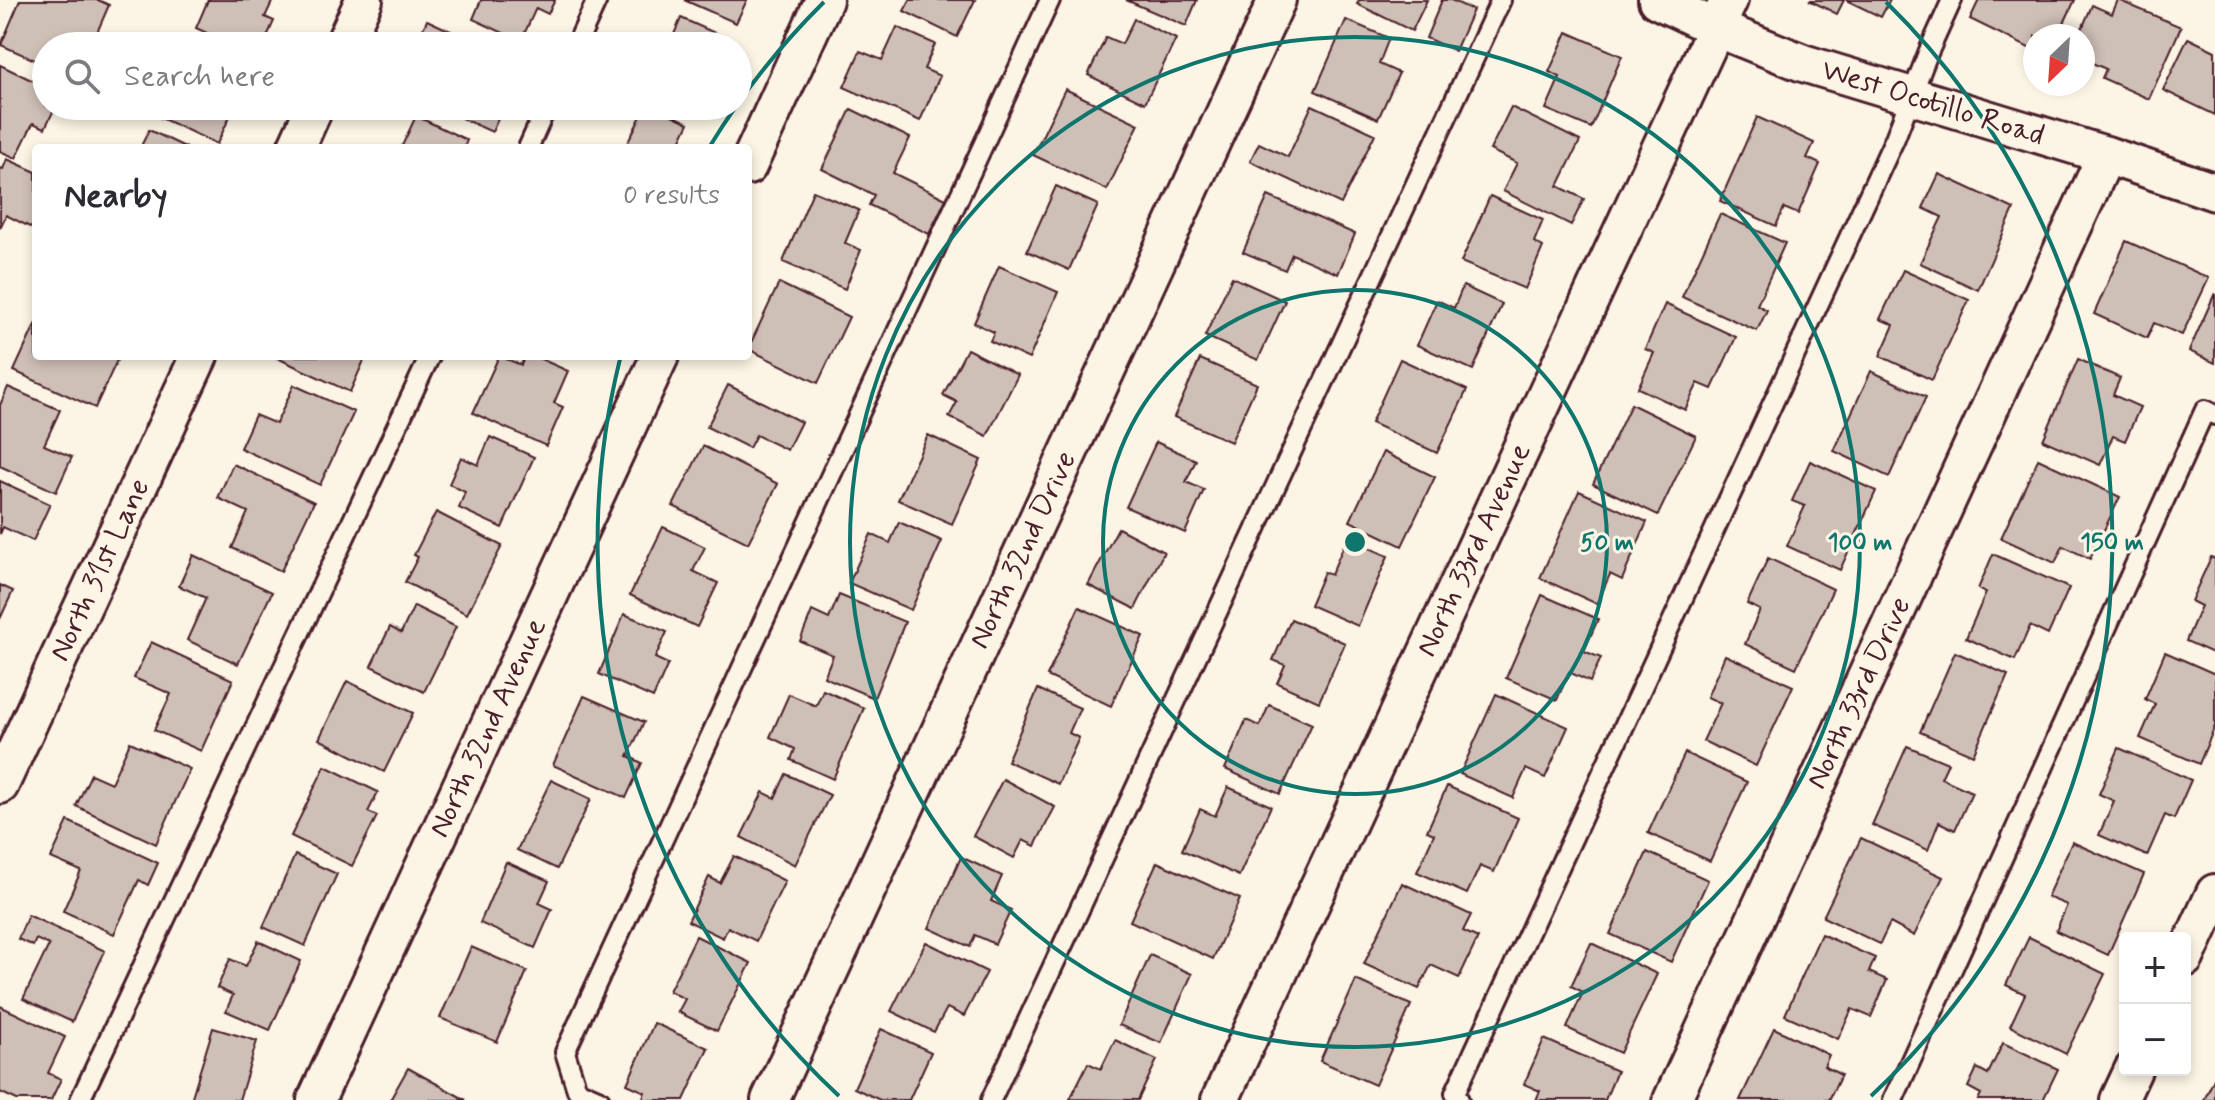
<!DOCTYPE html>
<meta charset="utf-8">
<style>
:root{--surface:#fff;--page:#f7f7f7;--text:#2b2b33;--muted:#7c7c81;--line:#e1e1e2}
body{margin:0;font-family:Mynerve,sans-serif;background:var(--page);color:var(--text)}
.controls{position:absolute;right:24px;bottom:24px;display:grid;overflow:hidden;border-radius:8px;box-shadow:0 4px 12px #0003}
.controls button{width:72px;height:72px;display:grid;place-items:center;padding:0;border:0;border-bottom:2px solid var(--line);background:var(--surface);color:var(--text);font:40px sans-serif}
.compass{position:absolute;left:2023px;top:24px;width:72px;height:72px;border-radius:50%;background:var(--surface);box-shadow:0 4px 12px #0003;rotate:205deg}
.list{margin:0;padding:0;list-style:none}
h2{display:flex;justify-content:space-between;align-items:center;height:104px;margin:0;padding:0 32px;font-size:34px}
h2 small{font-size:26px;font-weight:400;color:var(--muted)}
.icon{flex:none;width:44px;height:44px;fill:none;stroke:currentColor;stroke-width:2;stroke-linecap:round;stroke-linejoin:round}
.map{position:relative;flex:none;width:2215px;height:1100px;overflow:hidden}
.search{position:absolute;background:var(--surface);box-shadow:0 4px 12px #0003;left:32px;top:32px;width:720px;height:88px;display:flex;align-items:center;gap:20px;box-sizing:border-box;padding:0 28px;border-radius:44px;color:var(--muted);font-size:30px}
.panel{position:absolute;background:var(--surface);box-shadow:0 4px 12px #0003;left:32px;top:144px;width:720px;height:216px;border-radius:8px}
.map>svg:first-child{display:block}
</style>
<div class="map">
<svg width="2215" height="1100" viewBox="0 0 2215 1100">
<rect width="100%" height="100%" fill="#fcf5e5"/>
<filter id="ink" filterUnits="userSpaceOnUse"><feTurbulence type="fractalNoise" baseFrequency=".0125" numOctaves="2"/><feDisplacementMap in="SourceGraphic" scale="16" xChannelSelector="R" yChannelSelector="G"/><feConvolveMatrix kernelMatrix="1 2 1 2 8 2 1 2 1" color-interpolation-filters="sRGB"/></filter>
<g filter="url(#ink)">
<!-- building -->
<g fill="#cfc0b7" stroke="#4a1f2b" stroke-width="2">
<path d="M20 0H98L109 5 92 44 77 38 74 46H46V65L1 45Z"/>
<path d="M208 0H273L265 17 274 21 263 46H235L196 28Z"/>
<path d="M481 0H555L548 14 536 8 521 41 473 19Z"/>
<path d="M684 0H747L736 23Z"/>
<path d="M910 0H975L957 37 904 11Z"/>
<path d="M1126 0H1197L1186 26Z"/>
<path d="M1359 0H1427L1412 31 1357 4Z"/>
<path d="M1442 0H1451L1473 10 1455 51 1426 38Z"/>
<path d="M1809 0H1844L1837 14Z"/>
<path d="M1846 0H1890L1881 17Z"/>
<path d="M1979 0H2075L2058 36H2035V51L1970 19Z"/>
<path d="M2118 0 2181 27 2149 99 2102 78 2106 69 2083 59V36H2079L2092 5 2112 14Z"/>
<path d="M681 18 724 37 720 46H669Z"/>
<path d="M1134 19 1176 39 1145 103 1088 75 1106 37 1122 44Z"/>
<path d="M427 20 483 46H415Z"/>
<path d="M1346 20 1389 38 1379 64 1399 73 1378 119 1315 91Z"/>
<path d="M897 27 935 44 924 69 940 76 920 121 844 87 860 51 882 60Z"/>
<path d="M1567 32 1622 56 1591 128 1546 109 1560 77 1549 72Z"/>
<path d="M2188 38 2215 51V115L2163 90Z"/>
<path d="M0 65 46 87V106H56L45 128 33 123 16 158 0 151Z"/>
<path d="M1065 89 1139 124 1107 190 1033 155Z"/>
<path d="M1312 105 1375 134 1341 204 1250 161 1259 143 1288 157Z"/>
<path d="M154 106H220L232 112 217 144 150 113Z"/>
<path d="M435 106H504L492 132Z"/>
<path d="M646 106H653L689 123 677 148H625Z"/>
<path d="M1511 107 1580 141 1558 186 1584 199 1571 225 1503 191 1517 163 1490 150Z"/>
<path d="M851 109 910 138 893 173 946 199 929 234 869 205 874 195 822 169Z"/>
<path d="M416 116 467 140 464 148H401Z"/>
<path d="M1757 117 1814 143 1807 158 1820 164 1798 214 1784 208 1776 226 1720 201Z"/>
<path d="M149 130 187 148H140Z"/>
<path d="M7 159 36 172V224L34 229 6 215 0 228V168L3 169Z"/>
<path d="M1939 174 2014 209 1978 290 1920 263 1942 217 1923 208Z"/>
<path d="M1056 186 1098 205 1069 270 1027 251Z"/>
<path d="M813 191 859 210 845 243 861 250 845 289 783 262Z"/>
<path d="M1268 196 1355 234 1338 274 1292 254 1285 270 1243 252Z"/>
<path d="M1490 196 1543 220 1534 242 1543 247 1525 289 1461 262Z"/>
<path d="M1720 214 1785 243 1757 305 1767 310 1757 331 1682 297Z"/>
<path d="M2126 241 2209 278 2182 335 2154 323 2147 338 2094 314Z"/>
<path d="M999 266 1058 292 1029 359 990 341 994 332 974 323Z"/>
<path d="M1903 270 1969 300 1932 380 1880 356 1894 325 1880 319Z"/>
<path d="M1232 277 1285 301 1258 360 1205 336Z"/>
<path d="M779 283 849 317 818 383 748 349Z"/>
<path d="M1463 286 1502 304 1473 370 1417 345 1437 300 1454 308Z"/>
<path d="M2215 293V363L2189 351Z"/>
<path d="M1665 304 1736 337 1712 389 1698 383 1685 410 1638 388 1654 353 1645 349Z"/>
<path d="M36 323V356H119L95 408 14 371Z"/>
<path d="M967 349 1018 375 987 436 949 417 957 402 943 395Z"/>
<path d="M273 356H366L350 392Z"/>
<path d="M499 356 521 365 525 356H534L568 371 554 403 563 407 546 446 473 413Z"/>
<path d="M1200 359 1257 384 1231 442 1174 417Z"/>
<path d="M1400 359 1467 390 1437 453 1371 423Z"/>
<path d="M2078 359 2120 378 2113 395 2140 407 2125 441 2113 436 2100 465 2043 440Z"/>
<path d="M1871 371 1926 397 1889 477 1834 451Z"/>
<path d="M294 385 354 412 320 485 240 448 255 415 276 424Z"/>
<path d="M728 385 801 422 787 450 756 435 749 448 707 427Z"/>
<path d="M8 387 60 410 44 445 72 457 56 492 0 466V405Z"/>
<path d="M1631 404 1696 436 1658 515 1593 484Z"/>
<path d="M928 435 981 460 952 524 898 500Z"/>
<path d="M490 437 534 457 502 528 459 508 465 492 449 484 461 457 478 465Z"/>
<path d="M1156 442 1196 460 1186 482 1204 490 1185 533 1126 507Z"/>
<path d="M703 446 778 484 748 543 673 506Z"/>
<path d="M1383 452 1435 477 1402 546 1350 521Z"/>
<path d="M2038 459 2120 497 2090 559 2063 546 2055 563 2001 538Z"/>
<path d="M1810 461 1876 491 1840 570 1787 546 1805 506 1792 501Z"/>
<path d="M233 464 314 502 281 571 232 548 248 512 218 498Z"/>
<path d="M0 481 50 504 33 541 3 527 0 534Z"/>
<path d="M1579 491 1647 522 1622 580 1610 574 1597 604 1540 578Z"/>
<path d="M436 512 502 546 467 614 405 582 418 557 414 555Z"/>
<path d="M899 522 942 541 911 610 849 583 871 534 890 543Z"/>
<path d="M663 527 705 547 693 571 718 583 697 627 630 595Z"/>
<path d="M1118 528 1164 552 1135 609 1088 585Z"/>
<path d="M1347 538 1388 556 1358 626 1310 605 1324 572 1331 575Z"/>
<path d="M1993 554 2069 588 2048 635 2030 626 2015 660 1966 638 1986 593 1978 589Z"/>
<path d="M193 555 272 592 238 664 187 640 206 598 179 586Z"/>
<path d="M2211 557 2215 559V654L2186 641 2201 606 2191 601Z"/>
<path d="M1768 558 1833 589 1796 668 1745 644 1760 610 1747 604Z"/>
<path d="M0 585 13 591 0 619Z"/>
<path d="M839 595 905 622 874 698 824 677 833 655 800 641 812 611 829 619Z"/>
<path d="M1542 595 1598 619 1584 651 1601 658 1590 682 1569 672 1557 700 1506 678Z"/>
<path d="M414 606 456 627 424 692 371 666 390 627 401 633Z"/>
<path d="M1079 607 1143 636 1111 706 1047 676Z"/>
<path d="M624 614 667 632 655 658 668 664 653 698 599 674Z"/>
<path d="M1291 619 1345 643 1319 702 1277 683 1285 665 1273 660Z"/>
<path d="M151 642 233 680 201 751 154 730 171 694 134 678Z"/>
<path d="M1955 652 2008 675 1973 755 1920 732Z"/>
<path d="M2165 652 2215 674V726L2199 764 2140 738 2155 704 2145 699Z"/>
<path d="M1725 655 1793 686 1756 766 1703 741 1721 703 1707 697Z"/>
<path d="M347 681 413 713 384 772 319 739Z"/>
<path d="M1038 689 1080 708 1069 733 1079 738 1058 784 1007 761Z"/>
<path d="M823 690 864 708 833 779 791 760 795 749 770 737 789 694 816 706Z"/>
<path d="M1496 694 1568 727 1545 778 1526 769 1513 798 1460 774Z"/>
<path d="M584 696 644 722 628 756 642 763 626 798 553 765Z"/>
<path d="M1269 705 1312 724 1280 794 1225 769 1246 720 1260 726Z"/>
<path d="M130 742 190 769 156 844 76 806 91 774 111 783Z"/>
<path d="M1907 746 1948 763 1941 778 1972 792 1955 830 1939 822 1928 850 1872 825Z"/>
<path d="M2119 748 2191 780 2174 819 2165 815 2147 856 2099 835 2114 801 2099 794Z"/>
<path d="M1685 753 1747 782 1710 861 1648 833Z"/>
<path d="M325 766 378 792 368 812 377 816 352 866 291 836Z"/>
<path d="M786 774 830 795 795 865 741 837 763 792 775 798Z"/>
<path d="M1003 779 1055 807 1035 846 1023 840 1014 858 973 836Z"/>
<path d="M551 780 591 799 557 869 517 850Z"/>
<path d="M1447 786 1518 818 1494 872 1480 866 1467 894 1417 872 1434 834 1427 831Z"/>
<path d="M1228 787 1271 806 1239 876 1182 850 1200 809 1215 816Z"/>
<path d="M68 821 158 863 148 885 139 880 114 934 63 911 81 871 51 858Z"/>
<path d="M1861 838 1943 877 1914 936 1890 923 1880 944 1823 917Z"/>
<path d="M2072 842 2144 874 2108 955 2056 931 2067 905 2047 897Z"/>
<path d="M1647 852 1708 880 1671 962 1610 934Z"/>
<path d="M295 855 337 874 305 946 263 927Z"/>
<path d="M734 856 785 881 756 941 728 927 723 938 688 921 709 877 720 883Z"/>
<path d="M961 857 1002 876 991 901 1011 910 995 944 975 935 970 947 929 928Z"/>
<path d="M506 862 549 881 539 903 552 909 535 948 480 923Z"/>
<path d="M1157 862 1240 899 1213 959 1130 921Z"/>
<path d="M1402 883 1471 915 1463 931 1478 938 1459 978 1431 965 1419 989 1364 964Z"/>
<path d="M28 915 105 951 72 1022 23 999 49 945 36 939 33 946 18 939Z"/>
<path d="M1821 934 1875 958 1869 972 1887 980 1871 1017 1852 1009 1838 1039 1785 1015Z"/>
<path d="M696 936 751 963 717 1031 678 1012 685 999 669 991Z"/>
<path d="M2029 937 2105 974 2066 1054 2010 1026 2025 994 2006 985Z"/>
<path d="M258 941 301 961 270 1030 226 1011 233 995 217 988 230 959 246 966Z"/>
<path d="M926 942 987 972 964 1016 947 1008 934 1032 891 1011Z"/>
<path d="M1591 943 1657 974 1620 1053 1567 1028 1583 992 1571 986Z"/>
<path d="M471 947 527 971 497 1042 440 1018Z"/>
<path d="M1150 955 1192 974 1161 1043 1119 1025Z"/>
<path d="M1356 980 1411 1005 1375 1085 1320 1061Z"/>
<path d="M0 1006 65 1037 48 1073 61 1079 51 1100H17L0 1092Z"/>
<path d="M654 1023 708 1048 684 1100H642L645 1092 627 1084Z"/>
<path d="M213 1028 257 1041 239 1100H191Z"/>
<path d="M1774 1028 1829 1055 1824 1066 1841 1075 1829 1100H1740Z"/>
<path d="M881 1029 931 1052 909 1100H880L854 1088Z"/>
<path d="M1544 1039 1617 1071 1605 1100H1536L1540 1091 1524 1084Z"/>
<path d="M1115 1040 1157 1060 1138 1100 1070 1099 1088 1063 1101 1069Z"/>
<path d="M2003 1043 2058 1069 2043 1100H1978L1981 1094 1968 1087 1977 1068 1988 1074Z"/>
<path d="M408 1068 466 1100H390Z"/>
<path d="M2215 1077V1100H2204Z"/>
</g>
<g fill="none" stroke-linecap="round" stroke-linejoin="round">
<!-- lane casing -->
<g stroke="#4a1f2b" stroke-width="24">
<g id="lane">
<path d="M576 46 597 0"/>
<path d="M528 148 547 106"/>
<path d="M80 1100 430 356"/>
<path d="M600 1100 577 1090 565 1052 1050 0"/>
<path d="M991 1100 1501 0"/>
<path d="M1459 1100 1455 1093 1895 138 1928 53 1952 0"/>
<path d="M1893 1100 2205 410 2215 415"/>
</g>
</g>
<!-- street casing -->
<g stroke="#4a1f2b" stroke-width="42">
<g id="street">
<path d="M1657 0 1716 28 1803 63 2106 155 2215 192"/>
<path d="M343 46 364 0"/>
<path d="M296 148 315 106"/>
<path d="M748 166 824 0"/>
<path d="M0 785 199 356"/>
<path d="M2185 958 2215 893"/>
<path d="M316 1100 660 356"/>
<path d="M770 1100 1277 0"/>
<path d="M1220 1100 1729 0"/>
<path d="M1672 1100 2106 155"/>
<path d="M2119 1100 2133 1070"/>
</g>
</g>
<!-- lane -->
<use href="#lane" stroke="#fcf5e5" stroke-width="18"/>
<!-- street -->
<use href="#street" stroke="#fcf5e5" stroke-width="36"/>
</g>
</g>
<!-- distance rings -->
<g fill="none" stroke="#0f766e" stroke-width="4">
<circle cx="1355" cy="542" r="252"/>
<circle cx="1355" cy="542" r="505"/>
<path d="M839 1096A757 757 0 0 1 620 359M710 146A757 757 0 0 1 824 2M1886 2A757 757 0 0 1 1871 1096"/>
</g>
<g text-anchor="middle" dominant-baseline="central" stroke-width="6" stroke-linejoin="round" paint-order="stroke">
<!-- street labels -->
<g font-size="30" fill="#4a1f2b" stroke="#fcf5e5">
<text transform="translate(1933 103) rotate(17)">West Ocotillo Road</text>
<text transform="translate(1023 550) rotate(-65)">North 32nd Drive</text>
<text transform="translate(1474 550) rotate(-65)">North 33rd Avenue</text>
<text transform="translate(100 570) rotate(-65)">North 31st Lane</text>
<text transform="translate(1859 693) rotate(-65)">North 33rd Drive</text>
<text transform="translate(488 728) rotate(-65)">North 32nd Avenue</text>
</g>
</g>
<circle cx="1355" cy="542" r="12" fill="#0f766e" stroke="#fcf5e5" stroke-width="4"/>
<g font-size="24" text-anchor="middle" font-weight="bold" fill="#0f766e" stroke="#fcf5e5" stroke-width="6" stroke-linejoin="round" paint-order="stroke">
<text x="1607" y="550">50 m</text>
<text x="1860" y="550">100 m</text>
<text x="2112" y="550">150 m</text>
</g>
</svg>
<div class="controls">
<button>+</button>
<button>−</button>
</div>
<svg class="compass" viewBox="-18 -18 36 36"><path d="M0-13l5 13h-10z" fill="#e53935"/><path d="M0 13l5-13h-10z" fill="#7c7c81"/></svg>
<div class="search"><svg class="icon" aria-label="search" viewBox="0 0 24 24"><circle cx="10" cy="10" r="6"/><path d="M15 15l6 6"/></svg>Search here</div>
<section class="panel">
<h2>Nearby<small>0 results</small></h2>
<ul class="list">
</ul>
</section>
</div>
